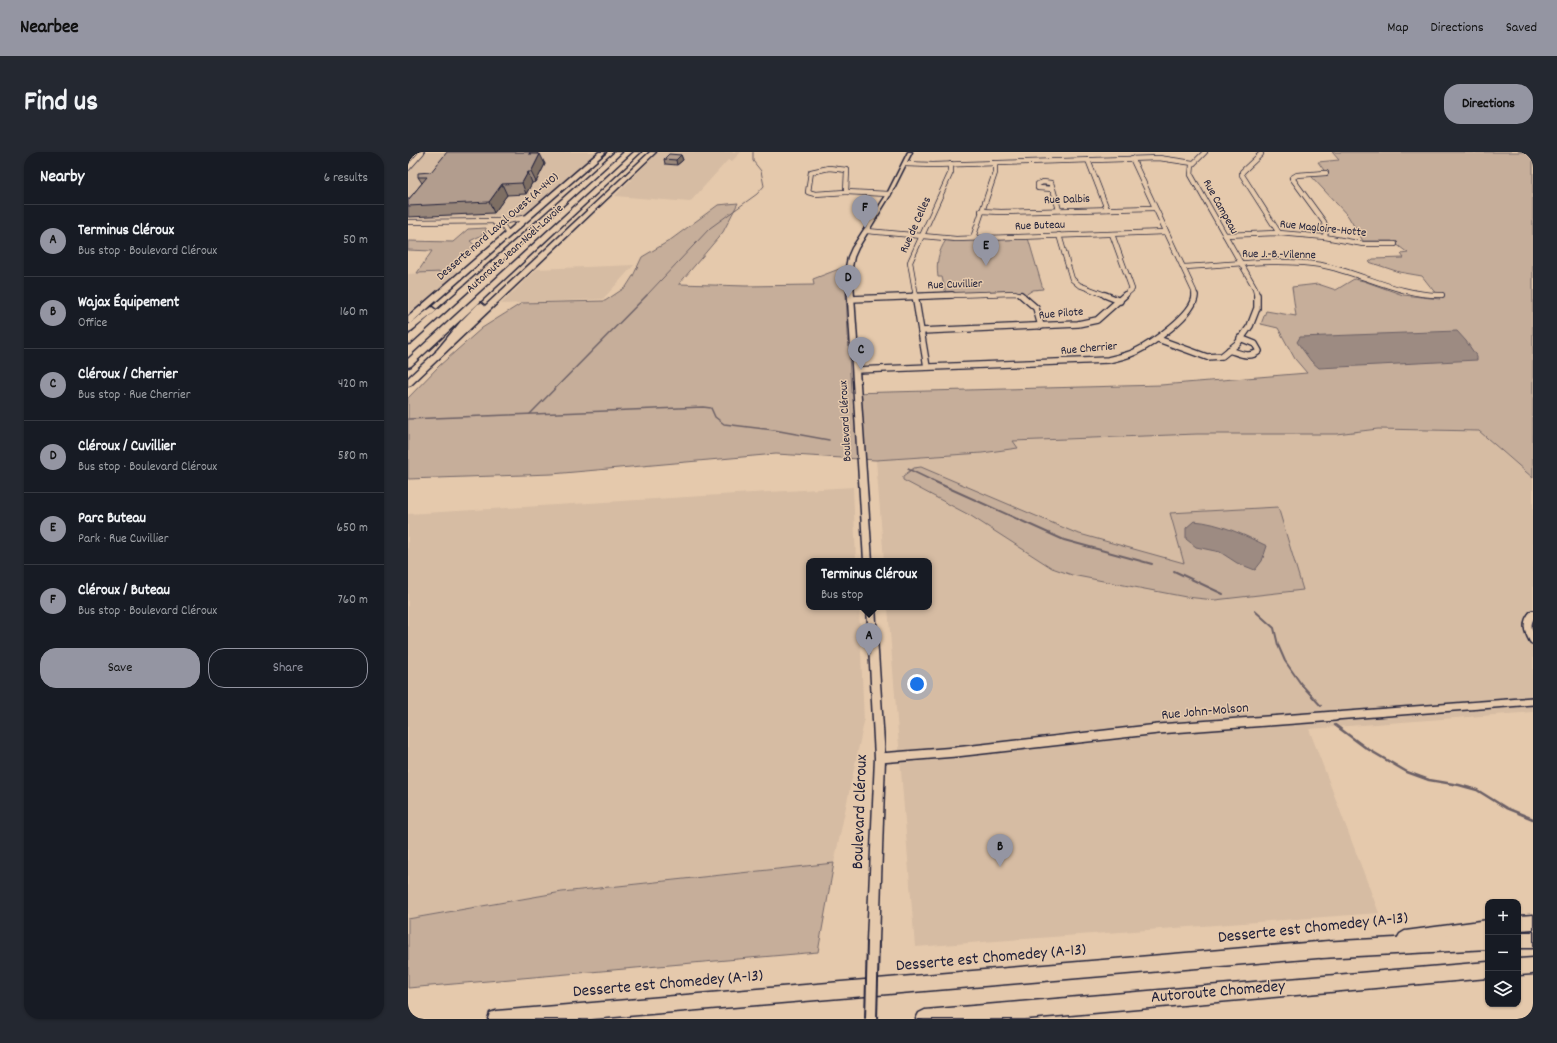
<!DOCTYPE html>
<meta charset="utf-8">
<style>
:root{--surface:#171b24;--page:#242831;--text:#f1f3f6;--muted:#9ea1a6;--line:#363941;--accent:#9495a2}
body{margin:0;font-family:Dekko,sans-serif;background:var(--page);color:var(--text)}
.controls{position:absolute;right:12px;bottom:12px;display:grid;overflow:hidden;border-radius:8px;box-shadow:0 1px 3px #0004}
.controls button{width:36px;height:36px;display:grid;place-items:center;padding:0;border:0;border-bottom:1px solid var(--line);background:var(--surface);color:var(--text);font:20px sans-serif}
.you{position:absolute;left:509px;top:532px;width:14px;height:14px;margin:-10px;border:3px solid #fff;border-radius:50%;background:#1a73e8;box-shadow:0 0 0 6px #1a73e833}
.badge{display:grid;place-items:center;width:26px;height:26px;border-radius:50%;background:var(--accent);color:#111;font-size:13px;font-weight:700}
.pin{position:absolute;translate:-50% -33px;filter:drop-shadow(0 1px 2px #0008)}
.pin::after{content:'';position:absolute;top:21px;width:14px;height:12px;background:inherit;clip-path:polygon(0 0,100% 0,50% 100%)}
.popup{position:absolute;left:398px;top:406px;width:126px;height:52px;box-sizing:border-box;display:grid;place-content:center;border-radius:8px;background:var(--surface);filter:drop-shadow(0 1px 3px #0005);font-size:13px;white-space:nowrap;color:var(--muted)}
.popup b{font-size:15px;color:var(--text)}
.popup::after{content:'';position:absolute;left:50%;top:100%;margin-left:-8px;border:8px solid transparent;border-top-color:var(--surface)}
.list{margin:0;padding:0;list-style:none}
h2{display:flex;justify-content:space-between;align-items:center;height:52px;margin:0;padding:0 16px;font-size:17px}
h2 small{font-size:13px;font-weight:400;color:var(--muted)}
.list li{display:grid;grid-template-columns:26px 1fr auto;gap:12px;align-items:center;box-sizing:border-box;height:72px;padding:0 16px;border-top:1px solid var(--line)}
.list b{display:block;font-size:15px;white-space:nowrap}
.list p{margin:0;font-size:13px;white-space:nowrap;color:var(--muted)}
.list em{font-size:13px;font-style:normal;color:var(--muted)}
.actions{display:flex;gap:8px;padding:12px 16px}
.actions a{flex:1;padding:9px 0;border:1px solid var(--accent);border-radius:16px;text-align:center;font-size:14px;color:var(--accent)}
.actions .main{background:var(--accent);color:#111}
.icon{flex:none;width:22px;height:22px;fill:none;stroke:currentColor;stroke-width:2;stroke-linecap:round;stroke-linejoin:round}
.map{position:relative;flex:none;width:1125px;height:867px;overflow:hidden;border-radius:16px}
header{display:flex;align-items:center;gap:24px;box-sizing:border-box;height:56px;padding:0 20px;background:var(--accent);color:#111}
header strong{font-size:19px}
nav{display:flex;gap:22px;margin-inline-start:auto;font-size:14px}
.intro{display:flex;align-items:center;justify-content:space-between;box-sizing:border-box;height:96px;padding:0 24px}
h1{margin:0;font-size:28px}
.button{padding:10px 18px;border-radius:16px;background:var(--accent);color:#111;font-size:14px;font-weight:700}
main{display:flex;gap:24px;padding:0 24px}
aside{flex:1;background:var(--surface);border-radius:16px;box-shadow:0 1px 3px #0004}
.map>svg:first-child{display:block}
</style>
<header>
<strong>Nearbee</strong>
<nav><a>Map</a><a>Directions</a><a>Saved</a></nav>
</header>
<div class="intro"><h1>Find us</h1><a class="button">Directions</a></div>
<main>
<aside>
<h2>Nearby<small>6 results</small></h2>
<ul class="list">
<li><span class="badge">A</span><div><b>Terminus Cléroux</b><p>Bus stop · Boulevard Cléroux</p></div><em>50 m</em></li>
<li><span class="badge">B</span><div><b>Wajax Équipement</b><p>Office</p></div><em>160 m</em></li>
<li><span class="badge">C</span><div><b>Cléroux / Cherrier</b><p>Bus stop · Rue Cherrier</p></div><em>420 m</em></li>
<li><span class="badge">D</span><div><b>Cléroux / Cuvillier</b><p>Bus stop · Boulevard Cléroux</p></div><em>580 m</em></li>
<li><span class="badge">E</span><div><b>Parc Buteau</b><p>Park · Rue Cuvillier</p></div><em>650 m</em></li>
<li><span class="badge">F</span><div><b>Cléroux / Buteau</b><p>Bus stop · Boulevard Cléroux</p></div><em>760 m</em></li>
</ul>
<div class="actions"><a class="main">Save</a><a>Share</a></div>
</aside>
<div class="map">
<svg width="1125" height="867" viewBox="0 0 1125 867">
<rect width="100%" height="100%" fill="#e5c9ac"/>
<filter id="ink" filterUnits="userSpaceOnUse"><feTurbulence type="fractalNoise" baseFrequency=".025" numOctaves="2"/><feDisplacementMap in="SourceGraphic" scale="8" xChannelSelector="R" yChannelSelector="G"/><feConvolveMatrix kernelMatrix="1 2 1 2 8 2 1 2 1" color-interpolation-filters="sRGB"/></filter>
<g filter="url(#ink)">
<!-- built -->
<g fill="#d6bca3">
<path d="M0 0H189L186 5 117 63 101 65 0 66Z"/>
<path d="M250 0H333L324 9 320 8 282 50 207 44Z"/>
<path d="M226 113 195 147 93 152 129 117Z"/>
<path d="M55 118 0 164V122Z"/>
<path d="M970 277 1071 279 1125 326V560L901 577 971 761 507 795 480 455H521V409H476L468 308 574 301 610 296 604 289 789 282H928Z"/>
<path d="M445 335 448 409H401V455H451L456 570 426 711 154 740 0 767V362Z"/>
</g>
<!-- green -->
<g fill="#c6ae9a" stroke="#74686a">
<path d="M924 0H1125V326L1071 279 970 277 928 282H789L605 289 610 296 574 301 468 308 368 302 144 322 0 327V246L31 214 74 176 114 151 197 149 218 135 225 124 234 105 261 89 310 53 330 51 315 80 271 132 338 134 406 133 405 127 439 114 437 122 443 241 753 233 899 221 887 207 870 176 853 172 858 159 888 164 884 135 910 132 928 138 946 127 956 129 995 143 1032 147 1014 124 991 120 961 110 965 107 996 106 993 102 1000 101 984 89H955L940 64 903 24 918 21 910 10 931 8Z"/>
<path d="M78 76V81L62 89 69 95 34 120 9 121 24 99 0 98V89L45 90 60 77Z"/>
<path d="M620 86 635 137 625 138 617 143 610 140 538 142 534 125H530C528 111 530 100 538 88Z"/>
<path d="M513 315 668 381 776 411 762 361 870 355 895 438 807 448 778 445 664 423 644 416 563 364 495 328V324L506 316Z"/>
<path d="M426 711 410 800 0 836V767L154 740Z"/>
</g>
<!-- water -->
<g fill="#9d8b82" stroke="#6c6166">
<path d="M1049 179 1058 189 1069 205V208L911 216 903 209 889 190 892 185Z"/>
<path d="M786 369C812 371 836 383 859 394L854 409 847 418 829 411 812 400 788 395 778 387V376Z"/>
</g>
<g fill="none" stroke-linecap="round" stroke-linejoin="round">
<!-- stream-far3 -->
<path stroke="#6c6166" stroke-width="1" d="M238 144 302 76 349 42 356 34 353 19 345 9V0"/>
<!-- stream-far2 -->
<g stroke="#6c6166" stroke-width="1.5">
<path d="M122 262 239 143"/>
<path d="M0 267 295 255 303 256 307 265 316 272 366 278 421 288"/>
<path d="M500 317 525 329"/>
</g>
<!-- stream-far1 -->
<g stroke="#6c6166" stroke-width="2">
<path d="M523 328 656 388 744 412"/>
<path d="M766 419 815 442"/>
<path d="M847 459 866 476 870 493 877 509 893 532 913 554"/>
</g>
<!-- stream -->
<path stroke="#6c6166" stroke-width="2.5" d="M927 573 958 596 999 620 1021 628 1051 633 1069 638 1098 656 1125 667"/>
<!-- minor-far3 casing -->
<g stroke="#22223b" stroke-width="6">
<g id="minor-far3">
<path d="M797 0 784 13 783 23 847 136 849 144"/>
<path d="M853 2 834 20V23L871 81"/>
<path d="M724 6 786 139 787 144"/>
<path d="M680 8 699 57"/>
<path d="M497 12 525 13 751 6 785 11"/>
<path d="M0 16 14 0"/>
<path d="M421 16 439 18 438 40 407 42 400 40 403 20Z"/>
<path d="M635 30 643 31 645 37 630 36V32Z"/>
<path d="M645 37 651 58"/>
<path d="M438 40 481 42"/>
<path d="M573 59 593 60 746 56"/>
<path d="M0 70 98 69 120 65"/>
<path d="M87 71 95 74 100 82"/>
<path d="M459 79 548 87 758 80"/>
<path d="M704 82 724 137 716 144"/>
<path d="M651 83 664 127 671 133 700 144"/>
<path d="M817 83 871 81 917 85 955 92H987"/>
<path d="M917 85 918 78 916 70 884 26 889 23 918 21"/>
<path d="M565 86 587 21V11"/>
<path d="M775 115C818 113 871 106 913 113 954 121 991 144 1034 143"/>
<path d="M508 144 502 110 543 20V12"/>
<path d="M517 144 607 141 615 144"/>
</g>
</g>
<!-- minor-far2 casing -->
<g stroke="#22223b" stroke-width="8">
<g id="minor-far2">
<path d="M507 143 519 215"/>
<path d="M613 143 628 156 633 174"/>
<path d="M697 143 712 149"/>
<path d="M443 147 544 143"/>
<path d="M513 179 670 172 689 168 717 143"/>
<path d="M750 187 799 205 814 204 830 191 842 174 849 156V143"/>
<path d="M821 198C831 201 842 207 851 199L847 192 832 186"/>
<path d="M448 218 700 208C709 206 718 204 727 200 742 193 788 161 787 143"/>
</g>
</g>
<!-- minor-far1 casing -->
<g stroke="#22223b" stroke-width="10">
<g id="minor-far1">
<path d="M1125 462C1117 471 1120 479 1125 488"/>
<path d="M913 565 1125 549"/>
</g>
</g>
<!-- minor casing -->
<g stroke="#22223b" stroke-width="12">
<path id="minor" d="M472 606 548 600 750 577 927 564"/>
</g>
<!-- tertiary casing -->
<g stroke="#22223b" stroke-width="3">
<g id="tertiary">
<path d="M500 0H504L483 42 450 96 446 105 444 115 464 409H456L438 115 440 105 444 96 479 42Z"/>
<path d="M459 455H467L477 606 471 789 469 793 465 795 461 793 459 789 467 606Z"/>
</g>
</g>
<!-- primary casing -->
<g stroke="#22223b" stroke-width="3">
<g id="primary">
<path d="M191 0H198L3 171H0V165Z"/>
<path d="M242 0H248L3 233 0 234V226Z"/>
<path d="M1125 763V777L1110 778V764Z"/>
<path d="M1080 768V782L997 795 992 792 989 787 992 782 997 779Z"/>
<path d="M921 789 926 792 929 797 926 802 921 805 183 867H80L82 861 88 859Z"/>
</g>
</g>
<!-- motorway casing -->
<g stroke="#22223b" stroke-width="3">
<g id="motorway">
<path d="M207 0H214L3 191 0 192V184Z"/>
<path d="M226 0H233L3 214 0 215V207Z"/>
<path d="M73 151 77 154 76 156 60 172 36 201H30L28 199 30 197 54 168 70 152Z"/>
<path d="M24 155 28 158 27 160 3 179 0 180V173Z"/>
<rect x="1110" y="780" width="15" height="16"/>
<path d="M1080 781V797L913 806 907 804 905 798 907 792 913 790Z"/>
<path d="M1125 806V822L1110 823V807Z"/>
<path d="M1080 810V826L617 867H508L511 861 517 858Z"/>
</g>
</g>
<!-- minor-far3 -->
<use href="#minor-far3" stroke="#e5c9ac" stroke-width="4.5"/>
<!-- minor-far2 -->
<use href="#minor-far2" stroke="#e5c9ac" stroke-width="5.5"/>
<!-- minor-far1 -->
<use href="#minor-far1" stroke="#e5c9ac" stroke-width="7"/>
<!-- minor -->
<use href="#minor" stroke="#e5c9ac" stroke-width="9"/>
<!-- tertiary -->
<use href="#tertiary" fill="#e5c9ac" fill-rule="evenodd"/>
<!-- primary -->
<use href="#primary" fill="#e5c9ac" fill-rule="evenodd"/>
<!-- motorway -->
<use href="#motorway" fill="#e5c9ac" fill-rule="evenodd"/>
<!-- tertiary-bridge casing -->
<g stroke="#22223b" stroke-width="14" stroke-linecap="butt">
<path id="tertiary-bridge" d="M463 867 465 789"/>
</g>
<!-- tertiary-bridge -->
<use href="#tertiary-bridge" stroke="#e5c9ac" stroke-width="10"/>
</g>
<!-- wall -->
<g fill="#99877a" stroke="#22223b">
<path d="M130 2 137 12 128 30 124 31 118 42 99 43 86 61 0 65V47H1L14 31 10 25 23 20Z"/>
<path d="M273 3 275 8 269 13 257 12 256 7Z"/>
</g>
<!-- shaded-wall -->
<g fill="#7d6e63" stroke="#22223b">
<path d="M122 0H129L130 3 121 2Z"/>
<path d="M132 2 137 12 128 30 123 20Z"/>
<path d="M273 3 275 8 269 13 268 8Z"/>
<path d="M120 20 124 31 118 42 114 31Z"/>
<path d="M94 32 99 43 86 61 81 50Z"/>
</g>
<!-- building -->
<g fill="#b29d8e" stroke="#22223b">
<path d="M39 0H122L121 2H132L123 20H120L114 31 94 32 81 50 0 54V47H1L19 25H10V21L23 20Z"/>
<path d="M261 2 273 3 268 8 256 7Z"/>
</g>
</g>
<g text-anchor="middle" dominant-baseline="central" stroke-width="3" stroke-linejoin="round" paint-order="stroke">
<!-- far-street labels -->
<g font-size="12" fill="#22223b" stroke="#e5c9ac">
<text transform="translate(659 48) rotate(-2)">Rue Dalbis</text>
<text transform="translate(812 55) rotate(61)">Rue Campeau</text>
<text transform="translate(508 73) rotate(-66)">Rue de Celles</text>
<text transform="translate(632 74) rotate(-2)">Rue Buteau</text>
<text transform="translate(90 75) rotate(-41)">Desserte nord Laval Ouest (A-440)</text>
<text transform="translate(915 77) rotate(6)">Rue Magloire-Hotte</text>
<text transform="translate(107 97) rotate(-42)">Autoroute Jean-Noël-Lavoie</text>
<text transform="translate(871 103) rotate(1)">Rue J.-B.-Vilenne</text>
<text transform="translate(547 133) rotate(-2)">Rue Cuvillier</text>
<text transform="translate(653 162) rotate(-5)">Rue Pilote</text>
<text transform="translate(681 197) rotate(-5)">Rue Cherrier</text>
<text transform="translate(438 269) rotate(-93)">Boulevard Cléroux</text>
</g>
<!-- street labels -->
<g font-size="14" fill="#22223b" stroke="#e5c9ac">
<text transform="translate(797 560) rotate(-5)">Rue John-Molson</text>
</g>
<!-- near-street labels -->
<g font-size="17" fill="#22223b" stroke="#e5c9ac">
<text transform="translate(453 660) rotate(-88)">Boulevard Cléroux</text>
<text transform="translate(905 777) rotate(-6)">Desserte est Chomedey (A-13)</text>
<text transform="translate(583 807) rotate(-5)">Desserte est Chomedey (A-13)</text>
<text transform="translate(260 833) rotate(-5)">Desserte est Chomedey (A-13)</text>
<text transform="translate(810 841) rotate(-5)">Autoroute Chomedey</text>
</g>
</g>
</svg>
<div class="controls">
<button>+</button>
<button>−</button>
<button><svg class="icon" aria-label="layers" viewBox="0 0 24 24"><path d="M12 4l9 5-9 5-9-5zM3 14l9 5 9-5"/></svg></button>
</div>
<div class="you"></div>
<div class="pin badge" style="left:461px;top:504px">A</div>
<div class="popup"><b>Terminus Cléroux</b>Bus stop</div>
<div class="pin badge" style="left:592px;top:715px">B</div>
<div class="pin badge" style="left:453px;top:218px">C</div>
<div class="pin badge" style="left:440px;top:146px">D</div>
<div class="pin badge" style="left:578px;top:114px">E</div>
<div class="pin badge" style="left:457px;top:76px">F</div>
</div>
</main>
